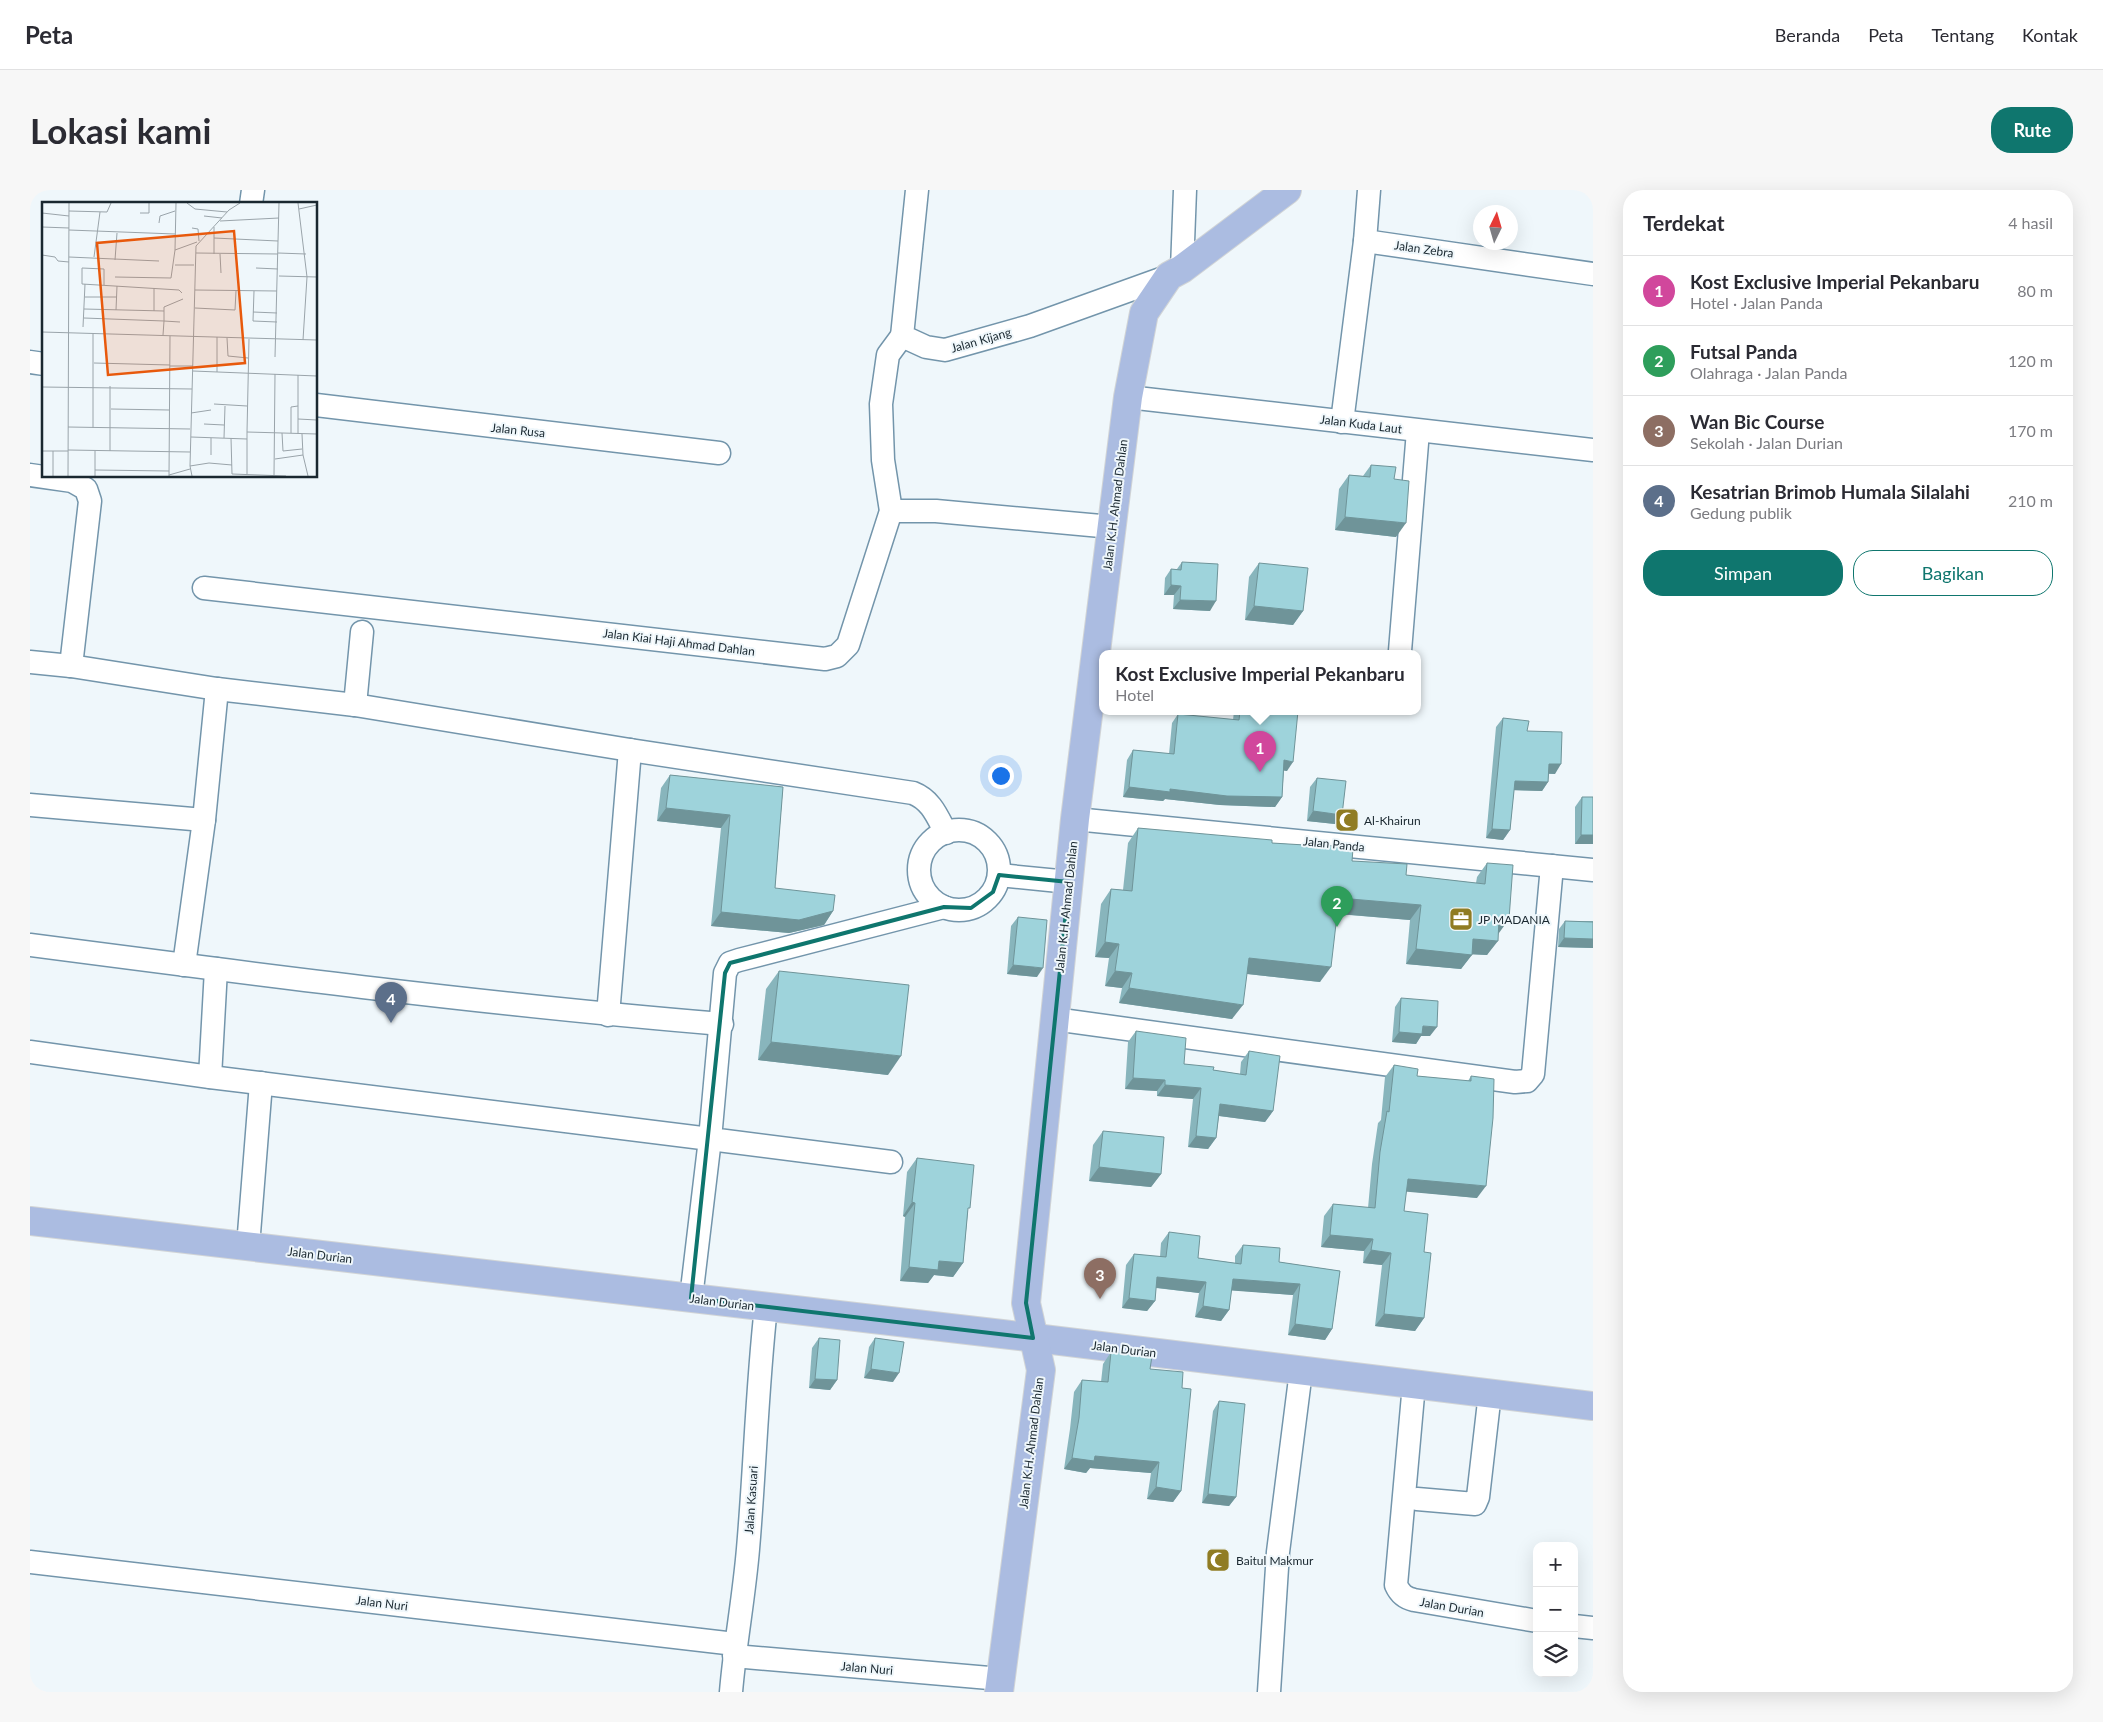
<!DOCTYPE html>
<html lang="id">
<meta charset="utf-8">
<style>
:root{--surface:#fff;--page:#f7f7f7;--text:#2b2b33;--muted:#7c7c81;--line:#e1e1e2;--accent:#0f766e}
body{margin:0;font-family:Lato,sans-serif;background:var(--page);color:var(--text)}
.controls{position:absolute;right:15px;bottom:15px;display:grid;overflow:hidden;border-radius:10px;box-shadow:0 5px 20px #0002}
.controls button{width:45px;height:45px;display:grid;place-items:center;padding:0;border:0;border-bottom:1px solid var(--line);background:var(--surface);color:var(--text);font:25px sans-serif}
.compass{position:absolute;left:1443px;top:15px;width:45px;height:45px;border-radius:50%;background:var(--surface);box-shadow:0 5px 20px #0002;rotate:5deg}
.you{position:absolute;left:970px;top:585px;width:18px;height:18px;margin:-12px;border:4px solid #fff;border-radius:50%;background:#1a73e8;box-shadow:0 0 0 8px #1a73e833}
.badge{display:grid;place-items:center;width:32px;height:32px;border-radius:50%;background:var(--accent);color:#fff;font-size:16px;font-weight:700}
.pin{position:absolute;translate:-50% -41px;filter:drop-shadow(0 1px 2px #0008)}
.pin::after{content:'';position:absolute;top:26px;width:18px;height:15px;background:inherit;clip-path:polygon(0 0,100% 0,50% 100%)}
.popup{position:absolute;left:1069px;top:460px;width:322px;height:65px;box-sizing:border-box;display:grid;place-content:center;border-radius:10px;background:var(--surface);filter:drop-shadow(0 1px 4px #0005);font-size:16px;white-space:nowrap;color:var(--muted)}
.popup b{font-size:19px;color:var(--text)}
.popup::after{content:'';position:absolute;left:50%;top:100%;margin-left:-10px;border:10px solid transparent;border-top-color:var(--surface)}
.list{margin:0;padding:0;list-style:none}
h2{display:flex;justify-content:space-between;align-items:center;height:65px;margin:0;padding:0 20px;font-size:21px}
h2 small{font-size:16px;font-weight:400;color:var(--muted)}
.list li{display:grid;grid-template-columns:32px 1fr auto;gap:15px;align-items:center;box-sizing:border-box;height:70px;padding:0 20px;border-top:1px solid var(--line)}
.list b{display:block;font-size:19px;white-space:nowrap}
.list p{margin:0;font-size:16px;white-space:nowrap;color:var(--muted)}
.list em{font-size:16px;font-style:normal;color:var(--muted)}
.actions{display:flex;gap:10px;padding:15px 20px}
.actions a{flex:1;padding:11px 0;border:1px solid var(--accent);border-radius:20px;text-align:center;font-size:18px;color:var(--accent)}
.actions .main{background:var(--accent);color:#fff}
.icon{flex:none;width:28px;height:28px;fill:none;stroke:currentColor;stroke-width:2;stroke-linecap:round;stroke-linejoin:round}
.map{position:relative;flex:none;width:1563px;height:1502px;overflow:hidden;border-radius:20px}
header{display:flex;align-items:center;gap:30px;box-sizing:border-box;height:70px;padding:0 25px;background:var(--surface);border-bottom:1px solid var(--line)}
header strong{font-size:24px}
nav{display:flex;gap:28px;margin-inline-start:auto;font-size:18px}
.intro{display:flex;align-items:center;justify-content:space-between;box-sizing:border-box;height:120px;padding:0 30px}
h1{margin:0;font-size:35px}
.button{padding:12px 22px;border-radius:20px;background:var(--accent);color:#fff;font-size:18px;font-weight:700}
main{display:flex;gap:30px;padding:0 30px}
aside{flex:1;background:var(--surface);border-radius:20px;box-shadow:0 5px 20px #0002}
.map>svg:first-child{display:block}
</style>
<header>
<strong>Peta</strong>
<nav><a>Beranda</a><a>Peta</a><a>Tentang</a><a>Kontak</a></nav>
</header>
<div class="intro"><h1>Lokasi kami</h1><a class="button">Rute</a></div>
<main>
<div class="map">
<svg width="1563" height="1502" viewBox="0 0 1563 1502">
<rect width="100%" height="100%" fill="#eff7fb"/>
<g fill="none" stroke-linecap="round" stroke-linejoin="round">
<!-- minor casing -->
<g stroke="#7395ab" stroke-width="25">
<g id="minor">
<path d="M887 0 872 146 896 157 915 160 1000 136 1139 86"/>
<path d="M1339 0 1335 51 1563 84"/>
<path d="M221 14 223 0"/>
<path d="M1152 79 1155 0"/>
<path d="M0 172 14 174"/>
<path d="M1098 207 1563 260"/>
<path d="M286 215 689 263"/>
<path d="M1312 232 1335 51"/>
<path d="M0 285 42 291 56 299 60 311 41 476"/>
<path d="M861 321H906L1082 337"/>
<path d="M174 398 795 469 807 466 818 455 861 321 853 270 851 214 858 165 872 146"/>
<path d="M1370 461 1388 241"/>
<path d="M0 472 41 476 187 499 325 515 600 560 883 603C901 610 907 626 916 643"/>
<path d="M325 515 332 442"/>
<path d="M0 615 174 630"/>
<path d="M1045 629 1563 680"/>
<circle cx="929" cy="680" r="40"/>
<path d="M969 685 1039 692"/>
<path d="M0 755C230 785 461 815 692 834"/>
<path d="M154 775 174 630 187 499"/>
<path d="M578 825 600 560"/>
<path d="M1024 829 1485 892 1497 891 1503 884 1522 676"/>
<path d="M0 862 180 887 680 949 661 1108"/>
<path d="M180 887 186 779"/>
<path d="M861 972 680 949 695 783 700 773 709 770 914 717"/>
<path d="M218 1056 231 893"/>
<path d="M1384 1194 1366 1395C1370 1404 1375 1408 1384 1410L1507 1431"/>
<path d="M1387 1309 1445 1314 1448 1307 1460 1203"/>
<path d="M0 1372 705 1454"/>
<path d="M1544 1436 1563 1438"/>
<path d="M704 1466 971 1489"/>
<path d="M701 1502C705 1454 714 1407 718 1359 725 1278 727 1197 736 1117"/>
<path d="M1239 1502 1248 1362 1271 1181"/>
</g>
</g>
<!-- major casing -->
<g stroke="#d1d4d6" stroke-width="30">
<g id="major">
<path d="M0 1031 972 1144 1563 1216"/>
<path d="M969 1502 1011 1180 996 1113 1045 629 1098 207 1114 123 1139 86 1152 79 1257 0"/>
</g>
</g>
<!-- minor -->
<use href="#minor" stroke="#fff" stroke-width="22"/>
<!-- major -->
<use href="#major" stroke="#abbce1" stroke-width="28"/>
</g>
<!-- wall -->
<g fill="#88b5bc">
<path d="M1341 275 1364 289 1366 347 1305 340 1309 299 1319 285 1333 286Z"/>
<path d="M1152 372 1180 421 1143 419 1144 405H1134L1135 388 1141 379H1147Z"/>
<path d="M1229 373 1273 421 1263 435 1215 430 1219 387Z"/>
<path d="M1204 521H1268L1257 581 1254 580 1252 607 1245 617 1190 615 1135 609 1133 611 1093 607 1097 570 1103 560 1139 564 1142 533 1148 524 1203 530Z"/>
<path d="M1473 528 1497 541 1525 584H1519L1518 592 1512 601 1484 600 1480 640 1473 650 1456 648 1466 537Z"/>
<path d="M640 585 753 597 745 698 803 721 794 735 759 743 681 736 691 638 627 631 631 598Z"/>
<path d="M1287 588 1305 634 1277 631 1280 597Z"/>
<path d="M1552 607 1563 654H1545V617Z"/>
<path d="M1108 638 1242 653 1273 655 1275 652 1322 671 1376 685 1446 693 1447 687 1457 673 1469 743 1457 765 1442 764 1431 779 1376 774 1380 730 1307 724 1290 792 1217 784 1202 829 1089 813 1092 798 1075 796 1079 768 1065 767 1071 714 1081 699 1093 700 1098 653Z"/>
<path d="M988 727 1007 787 977 784 981 736Z"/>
<path d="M1535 731H1563V758L1528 757 1529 739Z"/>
<path d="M749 781 858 885 728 870 736 799Z"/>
<path d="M1371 808 1400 846H1391L1386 854 1362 852 1365 817Z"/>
<path d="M1106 841 1154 874 1183 880 1210 884 1211 872 1219 861 1243 921 1235 932 1189 926 1186 948 1178 959 1158 957 1163 909 1127 906V901L1095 899 1098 852Z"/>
<path d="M1364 875 1387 886 1438 891 1441 886 1447 1008 1376 1001 1374 1021 1394 1062V1128L1385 1141 1345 1136 1352 1075 1333 1073 1334 1061 1291 1057 1294 1026 1303 1014 1338 1018 1342 974 1348 933 1351 930 1355 887Z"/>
<path d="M1073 941 1131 984 1121 997 1059 991 1063 955Z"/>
<path d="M887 968 938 1021 933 1073 923 1087 904 1085 898 1093 870 1091 875 1027 873 1026 877 982Z"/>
<path d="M1139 1042 1168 1068 1205 1073V1066L1213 1055 1249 1072 1310 1081 1302 1139 1295 1150 1258 1145 1263 1105 1201 1100 1199 1120 1191 1131 1165 1127 1169 1103 1126 1098 1125 1111 1117 1121 1092 1118 1096 1075 1104 1064 1130 1067 1131 1053Z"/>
<path d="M789 1148 807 1190 800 1200 779 1198 782 1158Z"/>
<path d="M845 1148 863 1192 834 1188 839 1157Z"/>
<path d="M1081 1162 1120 1179 1152 1198 1151 1301 1143 1312 1117 1309 1121 1283 1060 1278 1056 1283 1034 1279 1040 1239 1044 1202 1052 1190 1071 1192 1073 1174Z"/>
<path d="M1189 1211 1206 1307 1199 1316 1172 1313 1183 1221Z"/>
</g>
<!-- shaded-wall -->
<g fill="#6f9499">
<path d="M1315 327 1376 333 1366 347 1305 340Z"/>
<path d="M1141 395 1151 396 1144 405H1134Z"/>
<path d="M1150 410 1186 411 1180 421 1143 419Z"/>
<path d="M1224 416 1273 421 1263 435 1215 430Z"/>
<path d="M1254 570 1263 572 1257 581 1248 580Z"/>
<path d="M1519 574H1531L1525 584 1512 583Z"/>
<path d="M1485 591 1518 592 1512 601 1478 600Z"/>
<path d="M1099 597 1140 599 1252 607 1245 617 1190 615 1135 609 1133 611 1093 607Z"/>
<path d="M636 618 700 625 691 638 627 631Z"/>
<path d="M1283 621 1312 625 1305 634 1277 631Z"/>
<path d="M1462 639 1480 640 1473 650 1456 648Z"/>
<path d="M1551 645H1563V654H1545Z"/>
<path d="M1309 708 1391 715 1380 730 1298 723Z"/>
<path d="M803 721 794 735 759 743 681 736 691 722Z"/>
<path d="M1469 728 1479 729 1469 743H1459Z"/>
<path d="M1534 748 1563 749V758L1528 757Z"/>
<path d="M1443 749 1468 751 1457 765 1434 764 1442 765 1431 779 1376 774 1386 759Z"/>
<path d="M1075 752 1089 754 1079 768 1065 767Z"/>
<path d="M1219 768 1301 777 1290 792 1209 783Z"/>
<path d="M983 775 1013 778 1007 787 977 784Z"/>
<path d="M1085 781 1102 783 1092 798 1075 796Z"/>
<path d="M1099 798 1213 815 1202 829 1089 813Z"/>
<path d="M1393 836 1407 837 1400 846H1391L1386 854 1362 852 1369 842Z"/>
<path d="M741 852 871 866 858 885 728 870Z"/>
<path d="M1103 888 1135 890 1127 901 1095 899Z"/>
<path d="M1135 895 1171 898 1163 909 1127 906Z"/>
<path d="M1190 914 1243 921 1235 932 1182 925Z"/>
<path d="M1166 946 1186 948 1178 959 1158 957Z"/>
<path d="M1069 977 1131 984 1121 997 1059 991Z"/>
<path d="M1378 989 1456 996 1447 1008 1369 1001Z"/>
<path d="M882 1012 885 1013 875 1027 873 1026Z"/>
<path d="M1300 1045 1343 1049 1334 1061 1291 1057Z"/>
<path d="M1341 1060 1361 1063 1352 1075 1333 1073Z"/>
<path d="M909 1071 933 1073 923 1087 904 1085 898 1093 870 1091 879 1077Z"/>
<path d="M1127 1087 1176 1092 1169 1103 1120 1097Z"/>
<path d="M1203 1089 1270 1094 1263 1105 1195 1100Z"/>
<path d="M1099 1108 1125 1111 1117 1121 1092 1118Z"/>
<path d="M1173 1116 1199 1120 1191 1131 1165 1127Z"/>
<path d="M1354 1124 1394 1128 1385 1141 1345 1136Z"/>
<path d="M1265 1134 1302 1139 1295 1150 1258 1145Z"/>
<path d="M841 1179 869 1183 863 1192 834 1188Z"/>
<path d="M785 1189 807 1190 800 1200 779 1198Z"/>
<path d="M1065 1266 1129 1272 1121 1283 1060 1278 1056 1283 1034 1279 1042 1268Z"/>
<path d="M1126 1297 1151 1301 1143 1312 1117 1309Z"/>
<path d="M1178 1304 1206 1307 1199 1316 1172 1313Z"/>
</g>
<!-- building -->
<g fill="#9ed3db" stroke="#6f9499">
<path d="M1341 275 1366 277 1364 289 1379 291 1376 333 1315 327 1319 285 1340 287Z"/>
<path d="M1152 372 1188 374 1186 411 1150 410 1151 396 1141 395V379L1151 380Z"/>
<path d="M1229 373 1278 378 1273 421 1224 416Z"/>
<path d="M1210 521H1268L1263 572 1254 570 1252 607 1197 606 1140 599V602L1099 597 1103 560 1144 564 1148 524 1209 530Z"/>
<path d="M1473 528 1499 531 1497 541 1532 542 1531 574H1519L1518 592 1485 591 1480 640 1462 639Z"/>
<path d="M640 585 753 597 745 698 805 705 803 721 769 730 691 722 700 625 636 618Z"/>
<path d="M1287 588 1316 591 1312 625 1283 621Z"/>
<path d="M1552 607H1563V645H1551Z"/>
<path d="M1108 638 1242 650V653L1275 655V652L1323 659 1322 671 1377 674 1376 685 1455 694 1457 673 1483 675 1479 729 1469 728 1468 751 1443 749 1442 765 1386 759 1391 715 1309 708 1301 777 1219 768 1213 815 1099 798 1102 783 1085 781 1089 754 1075 752 1081 699 1102 701Z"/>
<path d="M988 727 1017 730 1013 778 983 775Z"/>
<path d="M1535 731 1563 732V749L1534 748Z"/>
<path d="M749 781 879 795 871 866 741 852Z"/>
<path d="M1371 808 1408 811 1407 837 1393 836 1392 844 1369 842Z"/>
<path d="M1106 841 1156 848 1154 874 1184 877 1183 880 1216 885 1219 861 1250 866 1243 921 1190 914 1186 948 1166 946 1171 898 1135 895V890L1103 888Z"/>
<path d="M1364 875 1388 879 1387 886 1441 891V886L1464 889 1463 928 1456 996 1378 989 1374 1021 1398 1024 1394 1062 1401 1063 1394 1128 1354 1124 1361 1063 1341 1060 1343 1049 1300 1045 1303 1014 1345 1018 1350 962 1357 921 1359 922Z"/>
<path d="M1073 941 1134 947 1131 984 1069 977Z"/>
<path d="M887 968 944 975 940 1018H938L933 1073 909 1071 908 1080 879 1077 885 1013 882 1012Z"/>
<path d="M1139 1042 1170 1046 1168 1068 1211 1074 1213 1055 1250 1058 1249 1072 1310 1081 1302 1139 1265 1134 1270 1094 1203 1089 1199 1120 1173 1116 1176 1092 1127 1087 1125 1111 1099 1108 1104 1064 1136 1067Z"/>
<path d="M789 1148 810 1150 807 1190 785 1189Z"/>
<path d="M845 1148 874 1152 869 1183 841 1179Z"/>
<path d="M1081 1162 1122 1166 1120 1179 1153 1182 1152 1198 1161 1199 1151 1301 1126 1297 1129 1272 1065 1266 1064 1271 1042 1268 1049 1228 1052 1190 1078 1192Z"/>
<path d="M1189 1211 1215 1214 1206 1307 1178 1304Z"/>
</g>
<!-- marked area -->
<path fill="none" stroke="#0f766e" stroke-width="4" stroke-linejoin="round" d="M969 685 1039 692 996 1113 1003 1148 661 1108 695 783 700 773 914 717 941 718 963 702Z"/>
<!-- icons -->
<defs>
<g id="mosque-square" transform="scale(1.25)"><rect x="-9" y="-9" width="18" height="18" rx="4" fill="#907c23" stroke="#eff7fb"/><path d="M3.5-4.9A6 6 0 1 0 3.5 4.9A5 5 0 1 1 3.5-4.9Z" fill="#fff"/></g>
<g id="office-square" transform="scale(1.25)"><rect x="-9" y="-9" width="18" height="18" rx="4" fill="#907c23" stroke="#eff7fb"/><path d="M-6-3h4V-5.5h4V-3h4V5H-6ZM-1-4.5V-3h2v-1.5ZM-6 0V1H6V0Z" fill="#fff"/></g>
</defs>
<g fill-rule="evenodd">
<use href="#mosque-square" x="1317" y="630"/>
<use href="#office-square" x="1431" y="729"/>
<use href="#mosque-square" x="1188" y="1370"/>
</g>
<g text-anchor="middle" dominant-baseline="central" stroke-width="4" stroke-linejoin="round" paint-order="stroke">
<!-- street labels -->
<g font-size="12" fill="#1a2830" stroke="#eff7fb">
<text transform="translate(1394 59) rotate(8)">Jalan Zebra</text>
<text transform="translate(951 150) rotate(-16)">Jalan Kijang</text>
<text transform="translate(1331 234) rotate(7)">Jalan Kuda Laut</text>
<text transform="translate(488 240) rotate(6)">Jalan Rusa</text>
<text transform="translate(1085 315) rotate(-83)">Jalan K.H. Ahmad Dahlan</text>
<text transform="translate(649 452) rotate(7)">Jalan Kiai Haji Ahmad Dahlan</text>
<text transform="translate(1304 654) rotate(6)">Jalan Panda</text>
<text transform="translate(1036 717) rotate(-84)">Jalan K.H. Ahmad Dahlan</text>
<text transform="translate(290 1065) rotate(7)">Jalan Durian</text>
<text transform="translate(692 1112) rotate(7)">Jalan Durian</text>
<text transform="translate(1094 1159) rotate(7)">Jalan Durian</text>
<text transform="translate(1001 1253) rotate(-83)">Jalan K.H. Ahmad Dahlan</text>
<text transform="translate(721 1310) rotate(-86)">Jalan Kasuari</text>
<text transform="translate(352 1413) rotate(7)">Jalan Nuri</text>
<text transform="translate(1422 1417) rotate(10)">Jalan Durian</text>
<text transform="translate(837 1478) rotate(5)">Jalan Nuri</text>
</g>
<!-- poi labels -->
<g font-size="12" fill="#1a2830" stroke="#eff7fb" text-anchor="start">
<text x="1334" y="630">Al-Khairun</text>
<text x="1448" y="729">JP MADANIA</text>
<text x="1206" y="1370">Baitul Makmur</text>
</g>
</g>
<!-- overview -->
<g transform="translate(12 12)">
<rect width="275" height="275" fill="#eff7fb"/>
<path fill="none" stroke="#9aa4aa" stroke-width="1" d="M134 1 133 48 155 40M145 1 153 7 185 10M256 1 265 75 261 138M257 7 275 3M27 9 65 10 69 1M0 11 27 14M98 11H107V1M162 14 180 16M178 19 237 16M117 21 118 14 133 9M0 25 27 26M172 25V36L236 39M150 26 156 27 157 39M27 28 133 32M154 51 236 52M236 51 264 52M172 52V36M178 52 179 71M0 53 13 55 16 59 27 60M27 55 117 59M52 55 58 10M73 58 75 31M133 63H152M214 66 236 67M237 74 275 75M73 75 129 76 133 48M62 83V67L40 66V82L137 88 140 91M112 86V109M153 88 235 89M212 89 211 119 235 120M43 95H75M153 106 193 108 194 89M42 107 122 109M74 108 75 84M211 110 235 111M42 116 122 119 121 133M138 120 122 119V105L141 97M41 125 43 82M0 130 275 138M185 136 186 154 206 156M233 155 237 1M52 161 128 163M128 164H151M151 169 275 174M175 170V135M0 185 150 187M172 202 205 204M69 207 127 208M149 211 169 208M256 217 275 218M162 222 182 223M26 225 148 227M51 226V132M205 230 207 137M240 231 241 249 260 247M249 231V205L256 204M256 232V173M260 232 261 253 266 274M149 235 205 237V230L275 232M182 236 183 204M189 236 190 272 244 274M205 237V272M26 248 148 250M0 249H26M68 249V184M169 253V236M233 257 261 253M148 264 167 261 190 263M53 268 127 269M127 273 148 267M232 273 233 172M11 274V249M26 274 27 1M53 274V249M127 274 128 134M150 274 148 264 154 44 187 8 198 1"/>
<path fill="#e8590c" fill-opacity="0.15" stroke="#e8590c" stroke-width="2.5" d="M192 29 203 161 66 173 55 41Z"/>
<rect width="275" height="275" fill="none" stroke="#1a2830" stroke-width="2.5"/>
</g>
</svg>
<div class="controls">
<button>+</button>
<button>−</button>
<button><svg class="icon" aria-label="layers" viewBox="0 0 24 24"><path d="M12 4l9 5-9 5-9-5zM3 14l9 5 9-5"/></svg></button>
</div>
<svg class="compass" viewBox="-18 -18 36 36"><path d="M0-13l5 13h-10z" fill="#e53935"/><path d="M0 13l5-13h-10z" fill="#7c7c81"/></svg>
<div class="you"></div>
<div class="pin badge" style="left:1230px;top:582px;background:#d1479c">1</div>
<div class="popup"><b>Kost Exclusive Imperial Pekanbaru</b>Hotel</div>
<div class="pin badge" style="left:1307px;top:737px;background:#2e9e5b">2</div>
<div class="pin badge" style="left:1070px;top:1109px;background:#8d6e63">3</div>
<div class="pin badge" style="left:361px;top:833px;background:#5c6f8a">4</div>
</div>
<aside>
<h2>Terdekat<small>4 hasil</small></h2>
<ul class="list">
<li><span class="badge" style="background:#d1479c">1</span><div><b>Kost Exclusive Imperial Pekanbaru</b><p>Hotel · Jalan Panda</p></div><em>80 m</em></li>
<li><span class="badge" style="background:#2e9e5b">2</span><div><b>Futsal Panda</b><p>Olahraga · Jalan Panda</p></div><em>120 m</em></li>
<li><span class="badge" style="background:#8d6e63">3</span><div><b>Wan Bic Course</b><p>Sekolah · Jalan Durian</p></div><em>170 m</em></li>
<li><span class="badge" style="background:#5c6f8a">4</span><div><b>Kesatrian Brimob Humala Silalahi</b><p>Gedung publik</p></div><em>210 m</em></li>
</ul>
<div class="actions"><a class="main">Simpan</a><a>Bagikan</a></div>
</aside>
</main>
